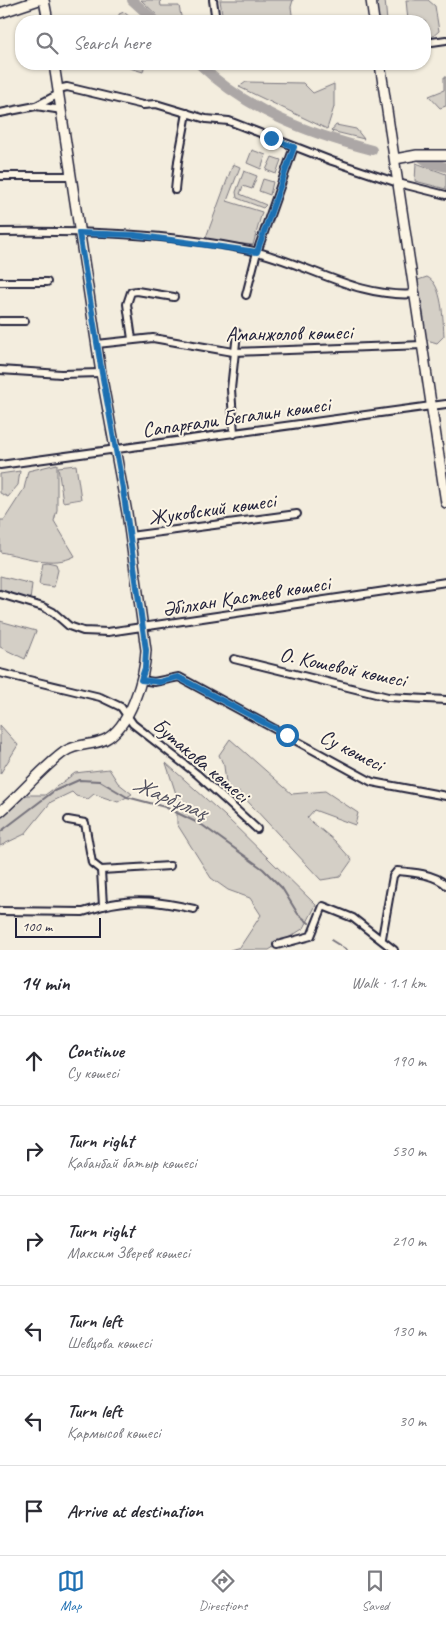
<!DOCTYPE html>
<meta charset="utf-8">
<style>
:root{--surface:#fff;--page:#f7f7f7;--text:#2b2b33;--muted:#7c7c81;--line:#e1e1e2;--accent:#1f6fb2}
body{margin:0;font-family:Caveat,sans-serif;background:var(--page);color:var(--text)}
.scale{position:absolute;left:15px;bottom:12px;width:86px;box-sizing:border-box;padding-left:5px;border:2px solid #22223b;border-top:0;font-size:14px;line-height:18px;white-space:nowrap;color:#22223b;-webkit-text-stroke:4px #fcf5e5;paint-order:stroke}
.stop{position:absolute;width:15px;height:15px;margin:-11px;border:4px solid #1f6fb2;border-radius:50%;background:#fff}
.stop.end{background:#1f6fb2;border-color:#fff;box-shadow:0 1px 5px #0008}
.list{margin:0;padding:0;list-style:none}
h2{display:flex;justify-content:space-between;align-items:center;height:65px;margin:0;padding:0 20px;font-size:21px}
h2 small{font-size:16px;font-weight:400;color:var(--muted)}
.list li{display:grid;grid-template-columns:32px 1fr auto;gap:15px;align-items:center;box-sizing:border-box;height:90px;padding:0 20px;border-top:1px solid var(--line)}
.list b{display:block;font-size:19px;white-space:nowrap}
.list p{margin:0;font-size:16px;white-space:nowrap;color:var(--muted)}
.list em{font-size:16px;font-style:normal;color:var(--muted)}
.icon{flex:none;width:28px;height:28px;fill:none;stroke:currentColor;stroke-width:2;stroke-linecap:round;stroke-linejoin:round}
.map{position:relative;flex:none;width:446px;height:950px;overflow:hidden}
.search{position:absolute;background:var(--surface);box-shadow:0 1px 4px #0004;left:15px;right:15px;top:15px;height:55px;display:flex;align-items:center;gap:12px;box-sizing:border-box;padding:0 18px;border-radius:20px;color:var(--muted);font-size:19px}
.sheet{height:605px;background:var(--surface)}
nav{display:flex;justify-content:space-around;align-items:center;box-sizing:border-box;height:70px;border-top:1px solid var(--line);background:var(--surface);font-size:14px;color:var(--muted)}
nav a{display:grid;justify-items:center;gap:2px}
nav .on{color:var(--accent)}
.map>svg:first-child{display:block}
</style>
<div class="map">
<svg width="446" height="950" viewBox="0 0 446 950">
<rect width="100%" height="100%" fill="#f3edde"/>
<filter id="ink" filterUnits="userSpaceOnUse"><feTurbulence type="fractalNoise" baseFrequency=".02" numOctaves="2"/><feDisplacementMap in="SourceGraphic" scale="10" xChannelSelector="R" yChannelSelector="G"/><feConvolveMatrix kernelMatrix="1 2 1 2 8 2 1 2 1" color-interpolation-filters="sRGB"/></filter>
<g filter="url(#ink)">
<!-- green -->
<g fill="#d4cfc6" stroke="#7b7880">
<path d="M141 0H160L161 6H179L182 21H163Z"/>
<path d="M220 0H293L291 7 293 21H223Z"/>
<path d="M376 0H385L387 21H378Z"/>
<path d="M406 0H428L435 6 439 31 431 38H425V21H408Z"/>
<path d="M124 12 132 19 129 21H102V19L119 17V14Z"/>
<path d="M117 64H140L144 68 143 72Z"/>
<path d="M444 77H446V106L440 108 429 96 444 90Z"/>
<path d="M246 82 303 83 313 93 334 84V107L327 129 239 87Z"/>
<path d="M336 125 356 129 364 139 331 131Z"/>
<path d="M252 150 266 155 261 169 247 163Z"/>
<path d="M272 157 281 160 276 174 266 170Z"/>
<path d="M416 163 446 174V189L415 181Z"/>
<path d="M233 164 240 167 227 201 262 212 253 245 205 240Z"/>
<path d="M244 171 257 176 252 189 243 186 240 194 266 205 263 208 237 198 236 192Z"/>
<path d="M263 179 273 182 270 195 259 191Z"/>
<path d="M427 277C443 284 443 321 444 336L437 343 427 340 423 334 424 317 417 283 418 280Z"/>
<path d="M57 464V510L54 521 75 556C53 568 23 556 0 552V520H4L24 489 28 471Z"/>
<path d="M76 465 81 499 63 502 58 467Z"/>
<path d="M20 471 18 485 8 497 0 493V474Z"/>
<path d="M47 562 56 564 58 570 54 587 40 585 39 583 43 563Z"/>
<path d="M0 576 32 584 30 601 0 592Z"/>
<path d="M0 621 36 631 25 659 0 647Z"/>
<path d="M0 725 18 745 0 774Z"/>
<path d="M230 739 292 794 325 791 358 813 355 825 314 810 307 818 335 841 352 860 340 877 321 880 239 792 233 794 227 791 224 766 219 755Z"/>
<path d="M166 763 225 816 316 905 304 928 269 950H230L240 947 261 915 250 898 228 890 211 878 177 824V797Z"/>
<path d="M109 769 118 783 132 794 118 802 94 794 88 799 76 796 72 792 51 802 25 834 0 846V819L25 795H45L75 773Z"/>
</g>
<g fill="none" stroke-linecap="round" stroke-linejoin="round">
<!-- stream -->
<g stroke="#75727b" stroke-width="2">
<path d="M0 744V751"/>
<path d="M0 832 54 791 79 780 100 781 127 797 165 807 202 825 263 869 282 888 298 914 309 923"/>
<path d="M331 940 347 950"/>
</g>
<!-- river -->
<g stroke="#aca7a6" stroke-width="10">
<path d="M132 0 155 21"/>
<path d="M199 64C248 111 307 133 372 150"/>
<path d="M421 157 430 163 446 167"/>
</g>
<!-- street casing -->
<g stroke="#22223b" stroke-width="10">
<g id="street">
<path d="M213 0 216 21"/>
<path d="M425 43 446 40"/>
<path d="M58 89 67 87 143 105 156 104 206 119 229 121 332 161 398 183 446 195"/>
<path d="M59 94 36 106 62 110"/>
<path d="M0 113 36 106"/>
<path d="M0 176H71"/>
<path d="M175 190 178 161 187 113"/>
<path d="M0 232C82 231 168 233 249 250 306 262 356 299 416 294"/>
<path d="M0 282H47"/>
<path d="M246 295 257 252 294 147"/>
<path d="M0 321H25"/>
<path d="M132 339 127 304 131 292 137 291 174 297"/>
<path d="M97 344 153 338 233 352 423 345"/>
<path d="M0 370 61 374 101 373"/>
<path d="M234 434 231 389 237 333"/>
<path d="M0 465 446 404"/>
<path d="M130 536 297 514"/>
<path d="M0 594 43 607 53 612 69 626 83 631 108 632 446 582"/>
<path d="M234 659 388 697 446 700"/>
<path d="M0 673 100 697 121 707 133 724 197 774 257 829"/>
<path d="M141 680 154 682 179 677 372 782 446 796"/>
<path d="M68 820 85 823 92 863 101 870 170 866"/>
<path d="M103 906C135 897 163 902 194 909"/>
<path d="M0 911 83 912 103 906 101 870"/>
<path d="M382 938 393 876 397 871C412 872 435 874 446 885"/>
<path d="M277 945 311 936 323 906 353 918 394 950"/>
</g>
</g>
<!-- secondary casing -->
<g stroke="#22223b" stroke-width="12">
<g id="secondary">
<path d="M44 0 48 21"/>
<path d="M371 0 374 21"/>
<path d="M0 13 39 0"/>
<path d="M380 64 446 503"/>
<path d="M395 159 417 155H446"/>
<path d="M0 812C22 793 41 769 64 752 77 743 91 746 104 740 130 728 145 677 146 650L127 513 101 373 54 64"/>
</g>
</g>
<!-- street -->
<use href="#street" stroke="#fcf5e5" stroke-width="6"/>
<!-- secondary -->
<use href="#secondary" stroke="#fcf5e5" stroke-width="9"/>
</g>
</g>
<g fill="none" stroke-linecap="round" stroke-linejoin="round" filter="url(#ink)">
<!-- route -->
<path stroke="#1f6fb2" stroke-width="6" d="M271 138 294 147 257 252 135 235 79 233 102 373 123 489 146 650 145 668 141 680 159 682 178 677 287 735"/>
</g>
<g text-anchor="middle" dominant-baseline="central" stroke-width="4" stroke-linejoin="round" paint-order="stroke">
<!-- street labels -->
<g font-size="21" fill="#22223b" stroke="#fcf5e5">
<text transform="translate(289 333) rotate(-1)">Аманжолов көшесі</text>
<text transform="translate(236 417) rotate(-8)">Сапарғали Бегалин көшесі</text>
<text transform="translate(212 509) rotate(-8)">Жуковский көшесі</text>
<text transform="translate(246 596) rotate(-9)">Әбілхан Қастеев көшесі</text>
<text transform="translate(343 667) rotate(12)">О. Кошевой көшесі</text>
<text transform="translate(352 750) rotate(27)">Су көшесі</text>
<text transform="translate(201 760) rotate(40)">Бутакова көшесі</text>
</g>
<!-- water labels -->
<g font-size="22" font-style="italic" fill="#525160" stroke="#fcf5e5">
<text transform="translate(170 798) rotate(23)">Жарбұлақ</text>
</g>
</g>
</svg>
<div class="scale">100 m</div>
<div class="stop" style="left:287px;top:735px"></div>
<div class="stop end" style="left:271px;top:138px"></div>
<div class="search"><svg class="icon" aria-label="search" viewBox="0 0 24 24"><circle cx="10" cy="10" r="6"/><path d="M15 15l6 6"/></svg>Search here</div>
</div>
<section class="sheet">
<h2>14 min<small>Walk · 1.1 km</small></h2>
<ul class="list">
<li><svg class="icon" aria-label="ahead" viewBox="0 0 24 24"><path d="M12 20V5M6 11l6-6 6 6"/></svg><div><b>Continue</b><p>Су көшесі</p></div><em>190 m</em></li>
<li><svg class="icon" aria-label="right" viewBox="0 0 24 24"><path d="M7 20v-9h11M14 6l5 5-5 5"/></svg><div><b>Turn right</b><p>Қабанбай батыр көшесі</p></div><em>530 m</em></li>
<li><svg class="icon" aria-label="right" viewBox="0 0 24 24"><path d="M7 20v-9h11M14 6l5 5-5 5"/></svg><div><b>Turn right</b><p>Максим Зверев көшесі</p></div><em>210 m</em></li>
<li><svg class="icon" aria-label="left" viewBox="0 0 24 24"><path d="M17 20v-9H6M10 6l-5 5 5 5"/></svg><div><b>Turn left</b><p>Шевцова көшесі</p></div><em>130 m</em></li>
<li><svg class="icon" aria-label="left" viewBox="0 0 24 24"><path d="M17 20v-9H6M10 6l-5 5 5 5"/></svg><div><b>Turn left</b><p>Қармысов көшесі</p></div><em>30 m</em></li>
<li><svg class="icon" aria-label="arrive" viewBox="0 0 24 24"><path d="M6 21V4h12l-3 4 3 4H6"/></svg><div><b>Arrive at destination</b></div></li>
</ul>
</section>
<nav>
<a class="on"><svg class="icon" aria-label="map" viewBox="0 0 24 24"><path d="M3 6l6-2 6 2 6-2v14l-6 2-6-2-6 2zM9 4v14M15 6v14"/></svg>Map</a>
<a><svg class="icon" aria-label="directions" viewBox="0 0 24 24"><path d="M12 3l9 9-9 9-9-9zM9 14v-3h6M13 9l2 2-2 2"/></svg>Directions</a>
<a><svg class="icon" aria-label="saved" viewBox="0 0 24 24"><path d="M7 4h10v16l-5-4-5 4z"/></svg>Saved</a>
</nav>
